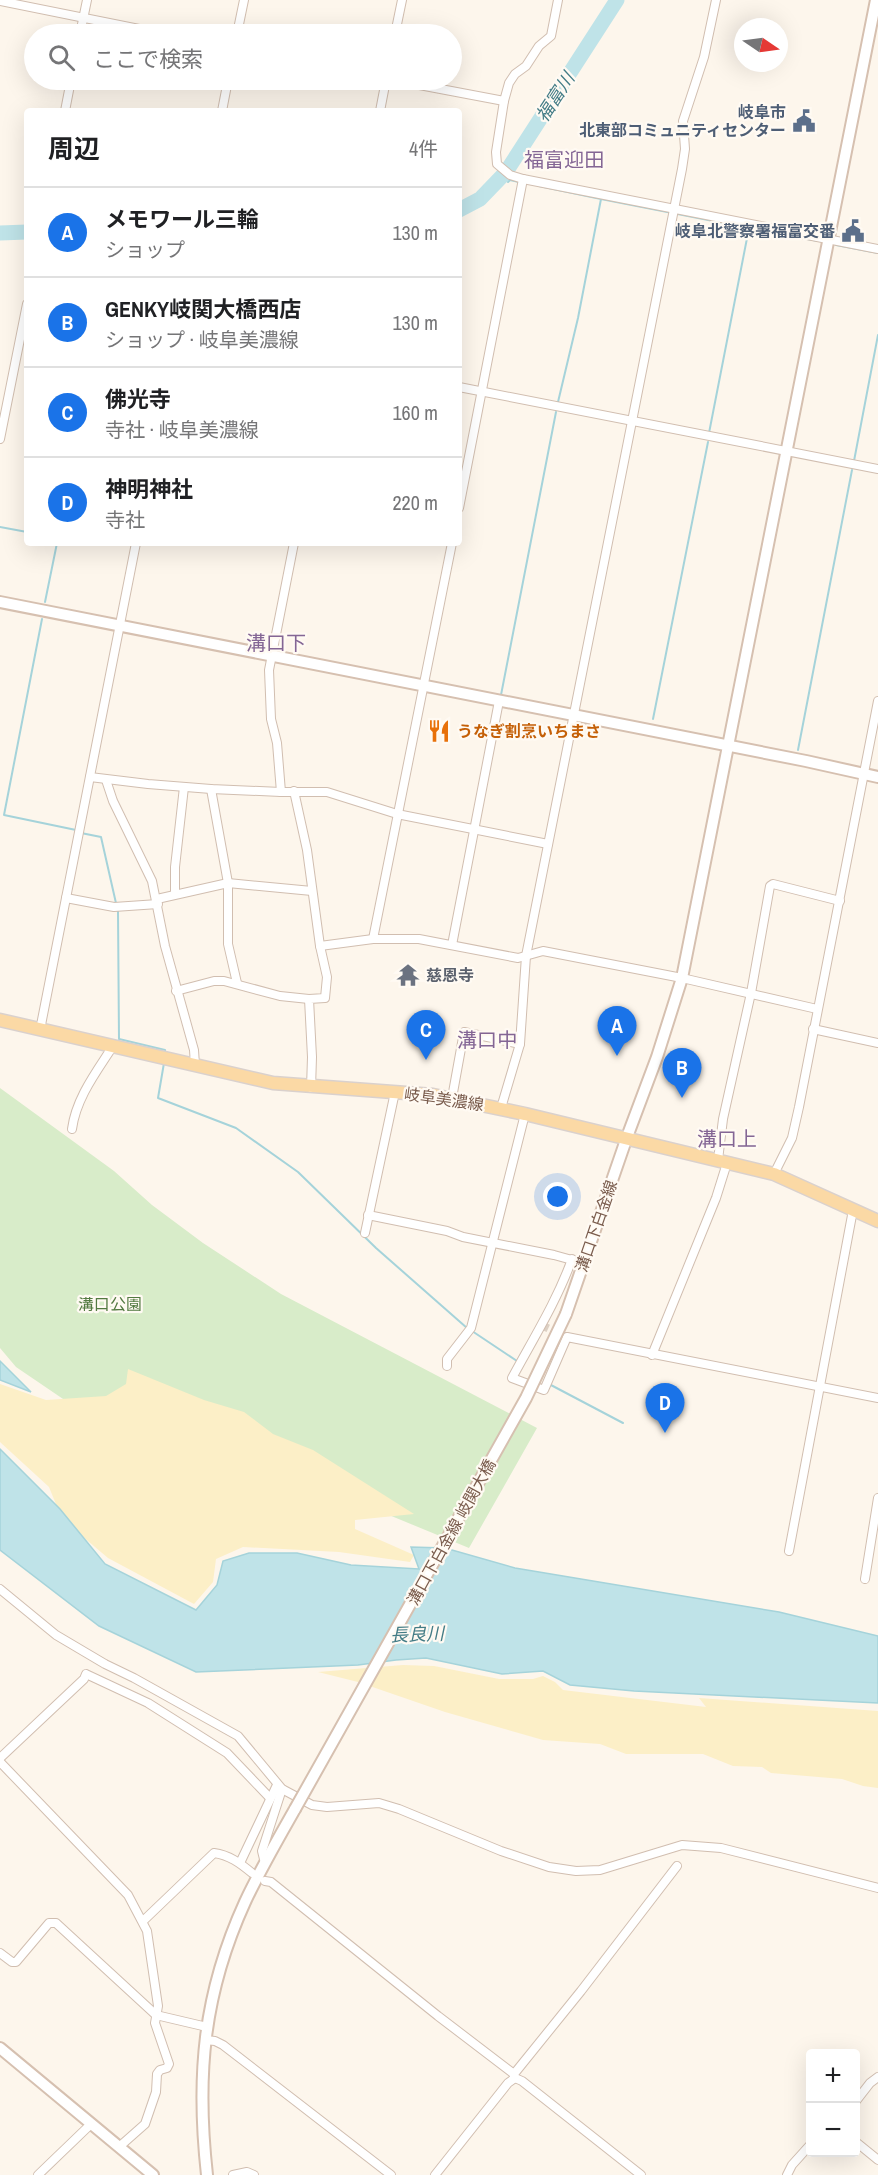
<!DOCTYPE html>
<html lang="ja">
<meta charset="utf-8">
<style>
:root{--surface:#fff;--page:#f2f2f2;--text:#202124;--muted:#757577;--line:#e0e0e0;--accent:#1a73e8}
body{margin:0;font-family:"Archivo Narrow","Noto Sans JP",sans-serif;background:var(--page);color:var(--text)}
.controls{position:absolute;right:18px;bottom:18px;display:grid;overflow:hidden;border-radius:6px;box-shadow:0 6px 24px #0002}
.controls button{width:54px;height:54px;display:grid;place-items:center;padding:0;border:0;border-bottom:2px solid var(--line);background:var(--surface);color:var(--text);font:30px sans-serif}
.compass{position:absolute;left:734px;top:18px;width:54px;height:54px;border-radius:50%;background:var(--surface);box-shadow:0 6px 24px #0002;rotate:103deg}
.you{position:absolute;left:558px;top:1197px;width:21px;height:21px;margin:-15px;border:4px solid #fff;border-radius:50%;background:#1a73e8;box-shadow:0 0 0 9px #1a73e833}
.badge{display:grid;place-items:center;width:39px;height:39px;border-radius:50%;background:var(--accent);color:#fff;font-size:20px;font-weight:700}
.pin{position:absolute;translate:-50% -50px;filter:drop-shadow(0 2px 3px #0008)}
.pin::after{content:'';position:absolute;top:32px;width:21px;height:18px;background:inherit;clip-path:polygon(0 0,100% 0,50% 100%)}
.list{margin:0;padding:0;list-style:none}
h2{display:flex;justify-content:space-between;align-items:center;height:78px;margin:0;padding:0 24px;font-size:26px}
h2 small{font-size:20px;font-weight:400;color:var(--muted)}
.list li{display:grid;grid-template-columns:39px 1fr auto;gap:18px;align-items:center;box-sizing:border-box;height:90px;padding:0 24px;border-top:2px solid var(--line)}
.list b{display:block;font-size:22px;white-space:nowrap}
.list p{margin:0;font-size:20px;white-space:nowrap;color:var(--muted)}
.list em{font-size:20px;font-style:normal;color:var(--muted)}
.icon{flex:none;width:33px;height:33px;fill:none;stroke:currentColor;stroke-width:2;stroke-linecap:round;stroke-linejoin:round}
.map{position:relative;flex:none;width:878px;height:2175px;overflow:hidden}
.search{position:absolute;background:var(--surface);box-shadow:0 6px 24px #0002;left:24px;top:24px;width:438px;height:66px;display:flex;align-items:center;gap:15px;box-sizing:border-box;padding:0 21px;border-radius:33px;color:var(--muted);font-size:22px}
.panel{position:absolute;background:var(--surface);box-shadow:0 6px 24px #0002;left:24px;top:108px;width:438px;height:438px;border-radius:6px}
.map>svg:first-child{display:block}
</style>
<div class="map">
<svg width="878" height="2175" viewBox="0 0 878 2175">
<rect width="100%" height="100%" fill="#fdf6ec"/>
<!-- green -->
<path fill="#d8ecc9" d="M0 1088 114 1171 152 1205 203 1243 281 1294 537 1428 469 1548 355 1501 94 1420 16 1367 0 1348Z"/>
<!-- sand -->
<g fill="#fcefc7">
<path d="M128 1369 204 1400 244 1412 273 1434 313 1450 414 1514 355 1520V1529L414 1555 410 1562 339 1552 243 1547 216 1559 213 1582 194 1604 108 1558 62 1519 49 1487 0 1442V1384L46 1400 106 1396 126 1384Z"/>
<path d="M403 1665 434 1666 499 1679H533L543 1676 555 1682 563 1690 706 1707 699 1698 878 1711V1788L863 1786 842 1779 771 1773 762 1767 733 1766 703 1754H626L600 1744 543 1740 445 1712 358 1682 318 1672Z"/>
</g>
<!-- water -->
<g fill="#bfe3e8" stroke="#a5d3da" stroke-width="1.5">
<path d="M0 1361 31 1392 0 1380Z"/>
<path d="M0 1449 60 1509 105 1564 196 1610 217 1585 223 1561 249 1553H297L351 1565 419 1569 411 1547 445 1548 515 1568 779 1612 878 1636V1703L634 1691 570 1685 543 1671 502 1674 426 1658 396 1660 358 1665 196 1672 99 1626 0 1550Z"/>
</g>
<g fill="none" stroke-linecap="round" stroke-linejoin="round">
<!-- stream -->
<g stroke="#a5d3da" stroke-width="2">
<path d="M501 177 503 179"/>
<path d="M508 182 510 180 519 182"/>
<path d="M539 186 601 199 578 318 558 402"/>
<path d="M601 199 749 228 709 433"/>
<path d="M749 228 818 241"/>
<path d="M836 245 878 253"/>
<path d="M854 461 878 335"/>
<path d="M0 527 27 532"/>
<path d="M45 602 57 543"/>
<path d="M42 619 4 815 76 830"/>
<path d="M501 695 556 412"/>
<path d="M653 719 708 442"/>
<path d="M798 750 852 470"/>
<path d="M81 833 101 837 118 912 119 1039 165 1050V1051"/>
<path d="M164 1063 158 1098 236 1128 298 1172 376 1248 467 1328"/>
<path d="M472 1331 517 1361"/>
<path d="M549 1384 623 1423"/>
</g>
<!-- river -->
<g stroke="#bfe3e8" stroke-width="15">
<path d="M459 210 480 199 506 172 617 0"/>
<path d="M0 233 27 232"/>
</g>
<!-- street-tunnel -->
<path stroke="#dcd0c4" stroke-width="8" stroke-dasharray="8 4" stroke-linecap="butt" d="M541 1325 567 1337"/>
<!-- street casing -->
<g stroke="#d1beb0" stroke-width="10">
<g id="street">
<path d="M558 0 551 36 539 46 526 66 515 74 509 83 504 101 496 152 497 164 510 175 523 179 878 249"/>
<path d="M0 1 164 34"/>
<path d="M80 34 87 0"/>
<path d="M237 34 244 0"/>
<path d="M395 34 402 0"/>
<path d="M393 80 504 101"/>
<path d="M65 111 71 80"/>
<path d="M222 111 228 80"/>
<path d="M380 111 386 80"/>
<path d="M459 387 878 469"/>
<path d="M0 439 27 304"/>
<path d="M459 508 523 179"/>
<path d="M90 777 148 784 211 789 281 792H327L397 814 548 844"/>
<path d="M106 780 113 801 152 881 165 946 194 1050 195 1065"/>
<path d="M211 789 228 883V944L237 983"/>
<path d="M294 791 307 850 320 946 327 977 325 998 309 999 312 1057 311 1088"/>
<path d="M281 792 277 743 271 719 269 670 294 543"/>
<path d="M175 894V867L184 787"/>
<path d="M66 898 114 907 158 904"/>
<path d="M157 899 228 883 312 891"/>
<path d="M373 939 452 543"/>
<path d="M452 945 499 701"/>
<path d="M320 946 373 939H419L518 958 543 951 682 978 817 1009"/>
<path d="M176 991 214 981H224L280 996 309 999"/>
<path d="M813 1029 878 1043"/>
<path d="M40 1030 136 543"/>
<path d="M452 1098 464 1032 520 1044"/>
<path d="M501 1108 520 1044 526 956 682 169 685 149 683 121 704 57 716 0"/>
<path d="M72 1129C76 1098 97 1071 113 1046"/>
<path d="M718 1160 723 1119 751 993 770 886 773 884 840 901"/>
<path d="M774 1174 792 1138 799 1107 878 701"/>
<path d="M368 1215 447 1231 463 1237 554 1255 583 1263"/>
<path d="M365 1233 395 1092"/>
<path d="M572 1259C557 1301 533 1339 512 1378L544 1390 567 1337 878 1398"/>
<path d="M652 1355 716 1198 727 1163"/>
<path d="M447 1366V1359L471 1328 525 1114"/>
<path d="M789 1551 853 1210"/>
<path d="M865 1579 878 1498"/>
<path d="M0 1589 56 1635 105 1664 134 1678 238 1736 282 1789 312 1805 327 1807 379 1803 399 1809 501 1851 549 1867 576 1871 600 1870 682 1845 721 1848 878 1888"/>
<path d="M0 1758 84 1679 86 1674 148 1703 227 1753 270 1798"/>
<path d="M0 1762 128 1895 147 1931 158 2006 155 2023 169 2064 167 2068 160 2070 157 2074 156 2092 145 2124 119 2147"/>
<path d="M240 1863 277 1785"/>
<path d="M265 1863 262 1851 282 1789"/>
<path d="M265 1881 271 1882 438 2016 514 2074"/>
<path d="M143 1921 214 1853C229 1855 240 1863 252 1873"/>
<path d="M0 1953 12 1962H16L49 1923H56L156 2015 207 2027"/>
<path d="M205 2040 215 2041 223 2045 391 2175"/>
<path d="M514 2077V2074L581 1991 677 1866"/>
<path d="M515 2078 522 2081 641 2175"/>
<path d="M856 2101 870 2083 878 2077"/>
<path d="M856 2142 878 2160"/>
<path d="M38 2175 91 2124"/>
<path d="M233 2175 247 2172 254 2175"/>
<path d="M435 2175 508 2083 515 2078"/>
<path d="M787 2175 792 2165 810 2145"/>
</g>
</g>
<!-- secondary casing -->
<g stroke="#d6c0b0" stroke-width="14">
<g id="secondary">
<path d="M0 602 806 761 878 777"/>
<path d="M566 1314 627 1137 657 1057 682 978 876 0"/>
<path d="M0 2048 153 2175"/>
<path d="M207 2175C196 2076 203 1994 245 1902 260 1870 278 1839 295 1809"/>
</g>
</g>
<!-- primary casing -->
<g stroke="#dad1cd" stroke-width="15">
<path id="primary" d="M0 1020 273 1083 433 1095 525 1114 774 1174 878 1221"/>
</g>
<!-- street -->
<use href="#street" stroke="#fff" stroke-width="8"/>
<!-- secondary -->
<use href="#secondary" stroke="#fff" stroke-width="10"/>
<!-- primary -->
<use href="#primary" stroke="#fbd9a5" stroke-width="12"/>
<!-- secondary-bridge casing -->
<g stroke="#d6c0b0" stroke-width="14" stroke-linecap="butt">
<path id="secondary-bridge" d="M295 1809 526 1398 566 1314"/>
</g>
<!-- secondary-bridge -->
<use href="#secondary-bridge" stroke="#fff" stroke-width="10"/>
</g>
<!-- icons -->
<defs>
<g id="civic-bare" transform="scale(1.8)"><path d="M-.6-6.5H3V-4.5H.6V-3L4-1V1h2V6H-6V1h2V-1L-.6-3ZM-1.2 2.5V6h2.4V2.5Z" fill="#5c6f8a" stroke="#fffaf3" stroke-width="2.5" paint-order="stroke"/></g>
<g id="restaurant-bare" transform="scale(1.8)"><path d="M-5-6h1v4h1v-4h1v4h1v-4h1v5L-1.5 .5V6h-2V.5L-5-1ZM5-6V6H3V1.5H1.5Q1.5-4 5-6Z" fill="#e8710a" stroke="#fffaf3" stroke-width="2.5" paint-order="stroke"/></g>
<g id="temple-bare" transform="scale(1.8)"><path d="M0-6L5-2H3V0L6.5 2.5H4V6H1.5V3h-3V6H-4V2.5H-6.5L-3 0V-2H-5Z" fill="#6b7280" stroke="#fffaf3" stroke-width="2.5" paint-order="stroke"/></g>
</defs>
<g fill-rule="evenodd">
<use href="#civic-bare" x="804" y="121"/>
<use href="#civic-bare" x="853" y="231"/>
<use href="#restaurant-bare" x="439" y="731"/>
<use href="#temple-bare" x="408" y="975"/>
</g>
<g text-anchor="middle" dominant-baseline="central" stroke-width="4.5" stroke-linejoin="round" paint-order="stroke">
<!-- service labels -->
<g font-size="16" font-weight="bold" fill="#4e5e75" stroke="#fffaf3" text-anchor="end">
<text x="786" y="112">岐阜市<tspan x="786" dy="18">北東部コミュニティセンター</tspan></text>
<text x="835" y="231">岐阜北警察署福富交番</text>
</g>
<!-- food labels -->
<g font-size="16" font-weight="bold" fill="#c56008" stroke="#fffaf3" text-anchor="start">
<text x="457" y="731">うなぎ割烹いちまさ</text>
</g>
<!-- worship labels -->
<g font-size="16" font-weight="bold" fill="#5b616d" stroke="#fffaf3" text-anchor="start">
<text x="426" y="975">慈恩寺</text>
</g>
<!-- street labels -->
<g font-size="16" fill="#7a5c4d" stroke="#fffaf3">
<text transform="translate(444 1099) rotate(8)">岐阜美濃線</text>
<text transform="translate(596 1226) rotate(-71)">溝口下白金線</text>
<text transform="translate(451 1532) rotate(-61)">溝口下白金線 岐関大橋</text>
</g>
<!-- park labels -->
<g font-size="16" fill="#537a41" stroke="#fffaf3">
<text x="110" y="1304">溝口公園</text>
</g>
<!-- water labels -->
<g font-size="18" font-style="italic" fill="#437c86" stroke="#fffaf3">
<text transform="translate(555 97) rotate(-57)">福富川</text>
<text transform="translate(417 1634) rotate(-2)">長良川</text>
</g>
<!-- quarter labels -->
<g font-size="20" fill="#846695" stroke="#fffaf3">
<text x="564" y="159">福富迎田</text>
<text x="276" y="642">溝口下</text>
<text x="487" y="1039">溝口中</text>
<text x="727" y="1138">溝口上</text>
</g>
</g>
</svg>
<div class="controls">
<button>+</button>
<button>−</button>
</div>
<svg class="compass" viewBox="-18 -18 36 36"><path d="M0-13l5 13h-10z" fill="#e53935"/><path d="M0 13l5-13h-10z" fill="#757577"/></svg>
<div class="you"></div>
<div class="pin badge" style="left:617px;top:1056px">A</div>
<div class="pin badge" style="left:682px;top:1098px">B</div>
<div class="pin badge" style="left:426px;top:1060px">C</div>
<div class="pin badge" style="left:665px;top:1433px">D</div>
<div class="search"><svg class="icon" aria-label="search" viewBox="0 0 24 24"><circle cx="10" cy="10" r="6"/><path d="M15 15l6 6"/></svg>ここで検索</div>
<section class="panel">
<h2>周辺<small>4件</small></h2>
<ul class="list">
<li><span class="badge">A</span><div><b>メモワール三輪</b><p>ショップ</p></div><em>130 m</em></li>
<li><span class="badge">B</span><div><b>GENKY岐関大橋西店</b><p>ショップ · 岐阜美濃線</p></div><em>130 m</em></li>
<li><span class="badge">C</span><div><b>佛光寺</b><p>寺社 · 岐阜美濃線</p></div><em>160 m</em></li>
<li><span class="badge">D</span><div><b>神明神社</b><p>寺社</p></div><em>220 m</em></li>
</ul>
</section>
</div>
